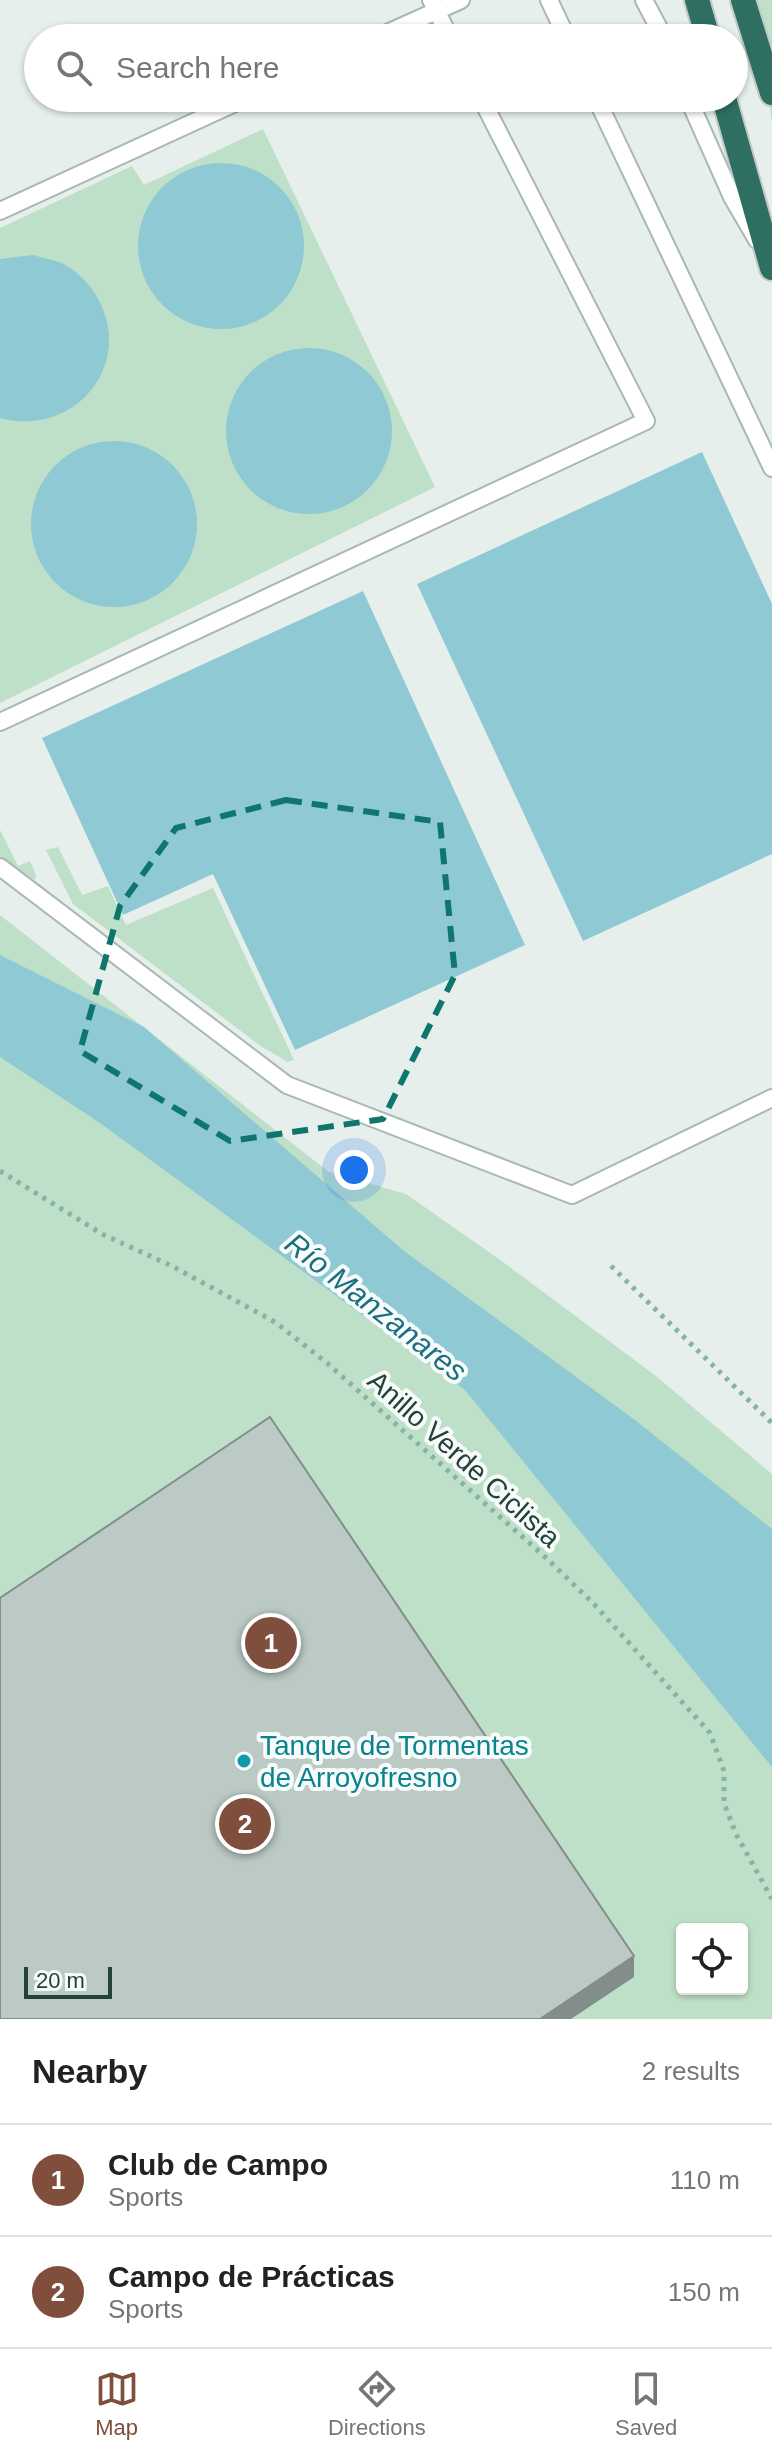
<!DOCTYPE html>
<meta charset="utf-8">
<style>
:root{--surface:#fff;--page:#f6f6f6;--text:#222;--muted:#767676;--line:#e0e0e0;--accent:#804e3d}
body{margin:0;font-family:Helvetica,sans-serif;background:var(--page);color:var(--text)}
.controls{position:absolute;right:24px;bottom:24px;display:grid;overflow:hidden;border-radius:8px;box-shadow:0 2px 6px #0004}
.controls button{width:72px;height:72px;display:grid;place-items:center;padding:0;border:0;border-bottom:2px solid var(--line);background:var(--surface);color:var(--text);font:40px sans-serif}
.scale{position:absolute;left:24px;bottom:20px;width:88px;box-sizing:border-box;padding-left:8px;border:4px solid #24423a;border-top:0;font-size:22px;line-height:28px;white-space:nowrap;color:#24423a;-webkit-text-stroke:6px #f7fbf9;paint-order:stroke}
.you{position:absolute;left:354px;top:1170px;width:28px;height:28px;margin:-20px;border:6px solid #fff;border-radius:50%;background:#1a73e8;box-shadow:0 0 0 12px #1a73e833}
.badge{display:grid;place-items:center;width:52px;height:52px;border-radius:50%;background:var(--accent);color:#fff;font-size:26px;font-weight:700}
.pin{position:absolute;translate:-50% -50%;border:4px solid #fff;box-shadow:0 2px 8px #0006}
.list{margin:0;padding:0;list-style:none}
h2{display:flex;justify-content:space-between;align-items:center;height:104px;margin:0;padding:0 32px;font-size:34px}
h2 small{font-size:26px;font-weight:400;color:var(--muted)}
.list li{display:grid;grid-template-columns:52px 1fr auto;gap:24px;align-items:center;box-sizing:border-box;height:112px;padding:0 32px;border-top:2px solid var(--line)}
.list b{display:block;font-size:30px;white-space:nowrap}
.list p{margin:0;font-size:26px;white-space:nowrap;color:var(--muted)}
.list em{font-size:26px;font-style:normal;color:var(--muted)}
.icon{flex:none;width:44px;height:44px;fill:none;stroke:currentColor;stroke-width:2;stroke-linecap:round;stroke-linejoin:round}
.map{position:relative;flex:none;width:772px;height:2019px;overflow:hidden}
.search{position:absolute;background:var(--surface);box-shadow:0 2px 6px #0004;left:24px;right:24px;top:24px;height:88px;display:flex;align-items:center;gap:20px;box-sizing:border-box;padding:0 28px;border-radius:44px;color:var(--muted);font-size:30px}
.sheet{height:328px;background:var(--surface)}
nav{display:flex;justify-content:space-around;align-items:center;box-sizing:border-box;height:112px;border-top:2px solid var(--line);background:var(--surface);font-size:22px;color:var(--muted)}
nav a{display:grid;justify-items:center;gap:4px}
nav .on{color:var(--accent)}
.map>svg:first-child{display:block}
</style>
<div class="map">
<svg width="772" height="2019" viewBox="0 0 772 2019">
<rect width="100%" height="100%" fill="#e6efeb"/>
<!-- green -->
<g fill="#bfe0c8" fill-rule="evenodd">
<path d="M757 0H772V123Z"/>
<path d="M263 129 435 487 0 703V228L132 166 144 185Z"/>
<path d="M0 830 18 866 30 861 36 875 35 880 0 856Z"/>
<path d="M58 847 82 895 108 886 126 925 213 888 294 1060 288 1062 262 1047 73 904 46 850Z"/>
<path d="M0 915 329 1172 406 1194 499 1259 656 1376 772 1474V2019H0ZM682 1929H742V1989H682Z"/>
</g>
<!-- water -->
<g fill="#8ec9d4">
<circle cx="221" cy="246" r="83"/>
<path d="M33 255C42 258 53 260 62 263 76 270 90 284 97 297 136 365 74 438 0 418V259Z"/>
<circle cx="309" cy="431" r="83"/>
<circle cx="114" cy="524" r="83"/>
<path d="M702 452 772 604V854L583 941 417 584Z"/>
<path d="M363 591 525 945 295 1050 213 874 123 915 42 738Z"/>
<path d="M0 955 144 1027 404 1251 635 1420 772 1529V1767L465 1390 100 1123 0 1057Z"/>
</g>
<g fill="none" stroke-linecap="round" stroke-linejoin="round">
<!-- service casing -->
<g stroke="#a8b8b2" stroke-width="20">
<g id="service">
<path d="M431 0 450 38"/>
<path d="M549 0 567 38"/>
<path d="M644 0 664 38"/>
<path d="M376 38 461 0"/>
<path d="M596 98 772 468"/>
<path d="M688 98 732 197 757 240"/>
<path d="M0 211 246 98"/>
<path d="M0 722 646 421 481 98"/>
<path d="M0 867 287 1085 572 1195 772 1098"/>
</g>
</g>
<!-- motorway casing -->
<g stroke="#c2cac8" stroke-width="28">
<g id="motorway">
<path d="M697 0 708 38"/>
<path d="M743 0 772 93"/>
<path d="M724 98 772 268"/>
</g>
</g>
<!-- path -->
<g stroke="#86b3a5" stroke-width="5" stroke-dasharray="4 6" stroke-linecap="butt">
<path d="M0 1171 104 1235 172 1266 275 1322 327 1363 544 1556 593 1603 710 1733 724 1771V1803L736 1834 772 1899"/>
<path d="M611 1266 772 1423"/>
</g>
<!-- service -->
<use href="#service" stroke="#fff" stroke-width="16"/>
<!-- motorway -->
<use href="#motorway" stroke="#2f6f62" stroke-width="24"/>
</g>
<!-- shaded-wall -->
<path fill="#838d89" d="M634 1956V1977L571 2019H540Z"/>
<!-- building -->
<path fill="#bbcac4" stroke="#838d89" stroke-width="2" d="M270 1417 634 1956 540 2019H0V1598Z"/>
<!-- marked area -->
<path fill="none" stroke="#0f766e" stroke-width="6" stroke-dasharray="16 10" stroke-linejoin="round" d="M286 800 440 822 455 975 383 1119 230 1141 80 1051 120 906 176 828Z"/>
<!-- markers -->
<circle fill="#0f9aa8" stroke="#f7fbf9" stroke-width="3" cx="244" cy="1761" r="8"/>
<g text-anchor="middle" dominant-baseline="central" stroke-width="8" stroke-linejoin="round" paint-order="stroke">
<!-- street labels -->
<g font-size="28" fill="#24423a" stroke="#f7fbf9">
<text transform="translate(464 1459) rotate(42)">Anillo Verde Ciclista</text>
</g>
<!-- culture labels -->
<g font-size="28" fill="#0d838f" stroke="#f7fbf9" text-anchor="start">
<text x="260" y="1745">Tanque de Tormentas<tspan x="260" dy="32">de Arroyofresno</tspan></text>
</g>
<!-- water labels -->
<g font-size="30" font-style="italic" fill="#1c6f80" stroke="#f7fbf9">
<text transform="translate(376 1307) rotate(38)">Río Manzanares</text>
</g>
</g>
</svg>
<div class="controls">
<button><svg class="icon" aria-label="locate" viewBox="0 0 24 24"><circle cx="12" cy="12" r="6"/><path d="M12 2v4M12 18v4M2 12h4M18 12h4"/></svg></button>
</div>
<div class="scale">20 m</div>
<div class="you"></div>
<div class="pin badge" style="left:271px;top:1643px">1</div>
<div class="pin badge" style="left:245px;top:1824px">2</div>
<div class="search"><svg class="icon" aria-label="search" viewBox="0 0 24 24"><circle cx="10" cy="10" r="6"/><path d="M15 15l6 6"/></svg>Search here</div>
</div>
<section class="sheet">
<h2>Nearby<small>2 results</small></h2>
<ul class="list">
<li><span class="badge">1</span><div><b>Club de Campo</b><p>Sports</p></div><em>110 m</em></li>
<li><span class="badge">2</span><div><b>Campo de Prácticas</b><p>Sports</p></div><em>150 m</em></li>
</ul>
</section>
<nav>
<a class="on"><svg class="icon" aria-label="map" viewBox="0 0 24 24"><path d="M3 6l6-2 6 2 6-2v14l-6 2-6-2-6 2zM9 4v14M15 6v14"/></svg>Map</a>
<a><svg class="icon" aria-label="directions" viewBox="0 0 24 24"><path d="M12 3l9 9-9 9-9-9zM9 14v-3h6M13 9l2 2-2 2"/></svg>Directions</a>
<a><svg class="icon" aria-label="saved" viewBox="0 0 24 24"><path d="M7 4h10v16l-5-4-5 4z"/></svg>Saved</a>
</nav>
